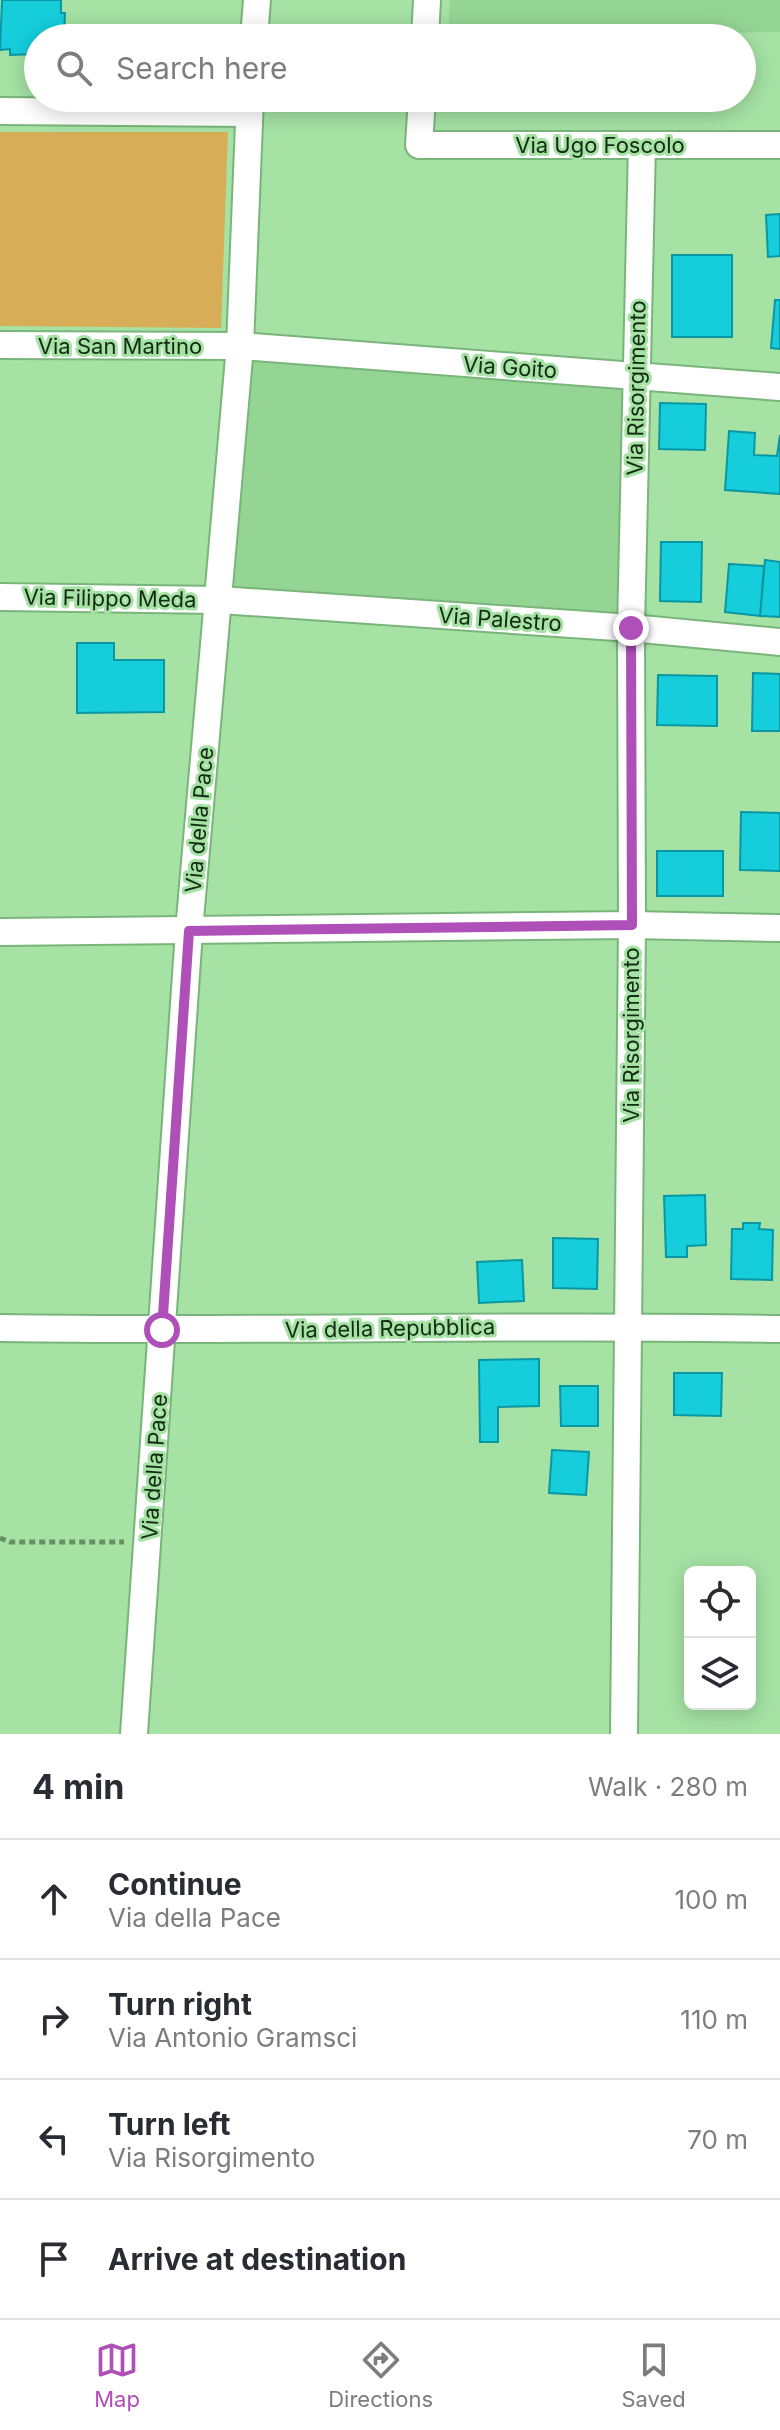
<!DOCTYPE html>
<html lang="en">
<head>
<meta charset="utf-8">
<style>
  body { margin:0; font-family:Inter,sans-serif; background:#f7f7f7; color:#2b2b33 }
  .controls { position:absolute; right:24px; bottom:24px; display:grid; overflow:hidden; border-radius:12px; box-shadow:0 4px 20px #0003 }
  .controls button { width:72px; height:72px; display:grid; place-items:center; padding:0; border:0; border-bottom:2px solid #e1e1e2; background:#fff; color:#2b2b33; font:40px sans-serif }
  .stop { position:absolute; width:24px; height:24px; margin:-18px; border:6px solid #af4fb8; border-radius:50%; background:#fff }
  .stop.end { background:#af4fb8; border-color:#fff; box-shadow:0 2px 8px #0008 }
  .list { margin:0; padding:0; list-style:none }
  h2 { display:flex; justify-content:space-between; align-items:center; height:104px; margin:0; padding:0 32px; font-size:34px }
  h2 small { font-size:26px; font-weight:400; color:#7c7c81 }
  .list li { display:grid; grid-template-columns:52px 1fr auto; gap:24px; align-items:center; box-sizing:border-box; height:120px; padding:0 32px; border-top:2px solid #e1e1e2 }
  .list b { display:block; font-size:30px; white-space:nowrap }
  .list p { margin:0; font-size:26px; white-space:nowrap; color:#7c7c81 }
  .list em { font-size:26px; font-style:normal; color:#7c7c81 }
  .icon { flex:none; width:44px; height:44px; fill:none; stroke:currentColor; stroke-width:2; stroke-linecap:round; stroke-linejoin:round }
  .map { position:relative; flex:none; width:780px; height:1734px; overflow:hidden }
  .search { position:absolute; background:#fff; box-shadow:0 4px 20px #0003; left:24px; right:24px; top:24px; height:88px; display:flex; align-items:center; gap:20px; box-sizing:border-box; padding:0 28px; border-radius:44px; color:#7c7c81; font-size:30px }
  .sheet { height:584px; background:#fff }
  nav { display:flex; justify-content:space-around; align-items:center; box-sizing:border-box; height:112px; border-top:2px solid #e1e1e2; background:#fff; font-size:22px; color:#7c7c81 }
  nav a { display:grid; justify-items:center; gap:4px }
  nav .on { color:#af4fb8 }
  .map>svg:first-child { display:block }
  .built { fill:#94d594 }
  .green { fill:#d7ae57 }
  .building { fill:#16cddc; stroke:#0997a3; stroke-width:2 }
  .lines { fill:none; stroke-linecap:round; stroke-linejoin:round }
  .street-casing { stroke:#79b57a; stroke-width:30 }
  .path { stroke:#649063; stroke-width:5; stroke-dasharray:6 4; stroke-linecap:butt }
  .street { stroke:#fff; stroke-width:26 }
  .route { stroke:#af4fb8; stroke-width:10 }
  .labels { text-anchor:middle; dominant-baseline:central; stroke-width:6; stroke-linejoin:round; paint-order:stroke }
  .street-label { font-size:22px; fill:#142c14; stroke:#a5e2a4 }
</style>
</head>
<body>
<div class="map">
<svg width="780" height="1734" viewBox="0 0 780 1734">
  <rect width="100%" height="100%" fill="#a5e2a4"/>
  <g class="built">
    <polygon points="450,0 780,0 780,32 448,36"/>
    <polygon points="248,357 627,385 623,621 228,591"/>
  </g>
  <polygon class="green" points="0,132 228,132 221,328 0,326"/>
  <g class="building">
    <polygon points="2,0 61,0 61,13 65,13 64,38 38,38 38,54 10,55 10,49 0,50"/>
    <polygon points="780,214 780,256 768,257 766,215"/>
    <rect x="672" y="255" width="60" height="82"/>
    <polygon points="775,300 780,300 780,349 771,348"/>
    <polygon points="660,403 706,404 705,450 659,449"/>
    <polygon points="729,431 755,433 754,455 777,456 780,435 780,494 725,490"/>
    <polygon points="661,542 702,542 701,602 660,601"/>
    <polygon points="765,560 780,562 780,617 760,616"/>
    <polygon points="729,564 764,566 760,616 725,612"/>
    <polygon points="77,643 114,643 114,660 164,660 164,712 77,713"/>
    <polygon points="753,673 780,674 780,731 752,731"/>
    <polygon points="658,675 717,676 717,726 657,725"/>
    <polygon points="741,812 780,813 780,871 740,870"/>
    <rect x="657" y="851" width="66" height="45"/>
    <polygon points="705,1195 706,1245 687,1246 687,1257 666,1257 664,1196"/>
    <polygon points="743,1223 760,1223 759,1229 773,1230 772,1280 731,1279 732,1229 743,1229"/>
    <polygon points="553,1238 598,1239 597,1289 553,1288"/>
    <polygon points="522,1260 524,1301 479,1303 477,1262"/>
    <polygon points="539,1359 539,1406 498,1407 498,1442 480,1442 479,1360"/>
    <polygon points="674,1373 722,1373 721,1416 674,1415"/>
    <polygon points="560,1386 598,1386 598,1426 561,1426"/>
    <polygon points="552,1450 589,1452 586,1495 549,1493"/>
  </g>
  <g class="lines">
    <defs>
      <g id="street">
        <polyline points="254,38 257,0"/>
        <polyline points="425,38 427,0"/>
        <polyline points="422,98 419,145 780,145"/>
        <polyline points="0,111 249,113"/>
        <polyline points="0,345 240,346 780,387"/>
        <polyline points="0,597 220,600 631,628 780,642"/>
        <polyline points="0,932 632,925 780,928"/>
        <path d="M0 1328C260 1332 520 1324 780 1329"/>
        <polyline points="134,1734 189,931 240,346 250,98"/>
        <polyline points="624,1734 632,925 631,628 642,145"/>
      </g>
    </defs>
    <use href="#street" class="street-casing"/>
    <polyline class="path" points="0,1538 10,1542 124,1542"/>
    <use href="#street" class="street"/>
  </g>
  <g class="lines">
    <polyline class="route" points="162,1330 189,931 632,925 631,628"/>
  </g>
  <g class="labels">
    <g class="street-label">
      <text x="600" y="145">Via Ugo Foscolo</text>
      <text x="120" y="346">Via San Martino</text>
      <text transform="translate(510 367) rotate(4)">Via Goito</text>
      <text transform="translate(636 388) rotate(-89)">Via Risorgimento</text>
      <text transform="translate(110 598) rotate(1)">Via Filippo Meda</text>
      <text transform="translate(500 619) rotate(4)">Via Palestro</text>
      <text transform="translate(199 820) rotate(-85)">Via della Pace</text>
      <text transform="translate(631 1035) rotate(-90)">Via Risorgimento</text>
      <text transform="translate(390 1328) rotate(-1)">Via della Repubblica</text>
      <text transform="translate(154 1467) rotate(-86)">Via della Pace</text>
    </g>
  </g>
</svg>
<div class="controls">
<button><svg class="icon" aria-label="locate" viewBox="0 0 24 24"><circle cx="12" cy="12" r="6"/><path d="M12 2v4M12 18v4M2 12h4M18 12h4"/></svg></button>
<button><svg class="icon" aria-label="layers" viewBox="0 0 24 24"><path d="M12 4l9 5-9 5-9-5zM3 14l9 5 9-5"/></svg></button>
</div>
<div class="stop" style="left:162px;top:1330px"></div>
<div class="stop end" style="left:631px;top:628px"></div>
<div class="search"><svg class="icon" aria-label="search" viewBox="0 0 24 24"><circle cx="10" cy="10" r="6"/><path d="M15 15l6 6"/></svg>Search here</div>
</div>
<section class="sheet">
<h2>4 min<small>Walk · 280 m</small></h2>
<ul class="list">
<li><svg class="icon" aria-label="ahead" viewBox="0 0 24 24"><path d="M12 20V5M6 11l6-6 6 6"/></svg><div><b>Continue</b><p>Via della Pace</p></div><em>100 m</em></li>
<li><svg class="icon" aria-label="right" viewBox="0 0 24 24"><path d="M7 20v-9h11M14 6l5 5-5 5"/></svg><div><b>Turn right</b><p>Via Antonio Gramsci</p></div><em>110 m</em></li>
<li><svg class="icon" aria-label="left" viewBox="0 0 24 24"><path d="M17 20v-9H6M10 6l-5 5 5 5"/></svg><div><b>Turn left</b><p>Via Risorgimento</p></div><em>70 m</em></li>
<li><svg class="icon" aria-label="arrive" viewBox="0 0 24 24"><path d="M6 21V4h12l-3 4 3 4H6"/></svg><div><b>Arrive at destination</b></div></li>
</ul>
</section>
<nav>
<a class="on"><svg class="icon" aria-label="map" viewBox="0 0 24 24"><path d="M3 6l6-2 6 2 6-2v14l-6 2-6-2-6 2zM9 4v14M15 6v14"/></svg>Map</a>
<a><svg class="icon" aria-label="directions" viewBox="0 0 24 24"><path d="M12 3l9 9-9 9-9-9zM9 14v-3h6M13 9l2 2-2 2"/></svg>Directions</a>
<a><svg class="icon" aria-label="saved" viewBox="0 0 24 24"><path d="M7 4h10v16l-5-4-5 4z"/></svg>Saved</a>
</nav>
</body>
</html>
